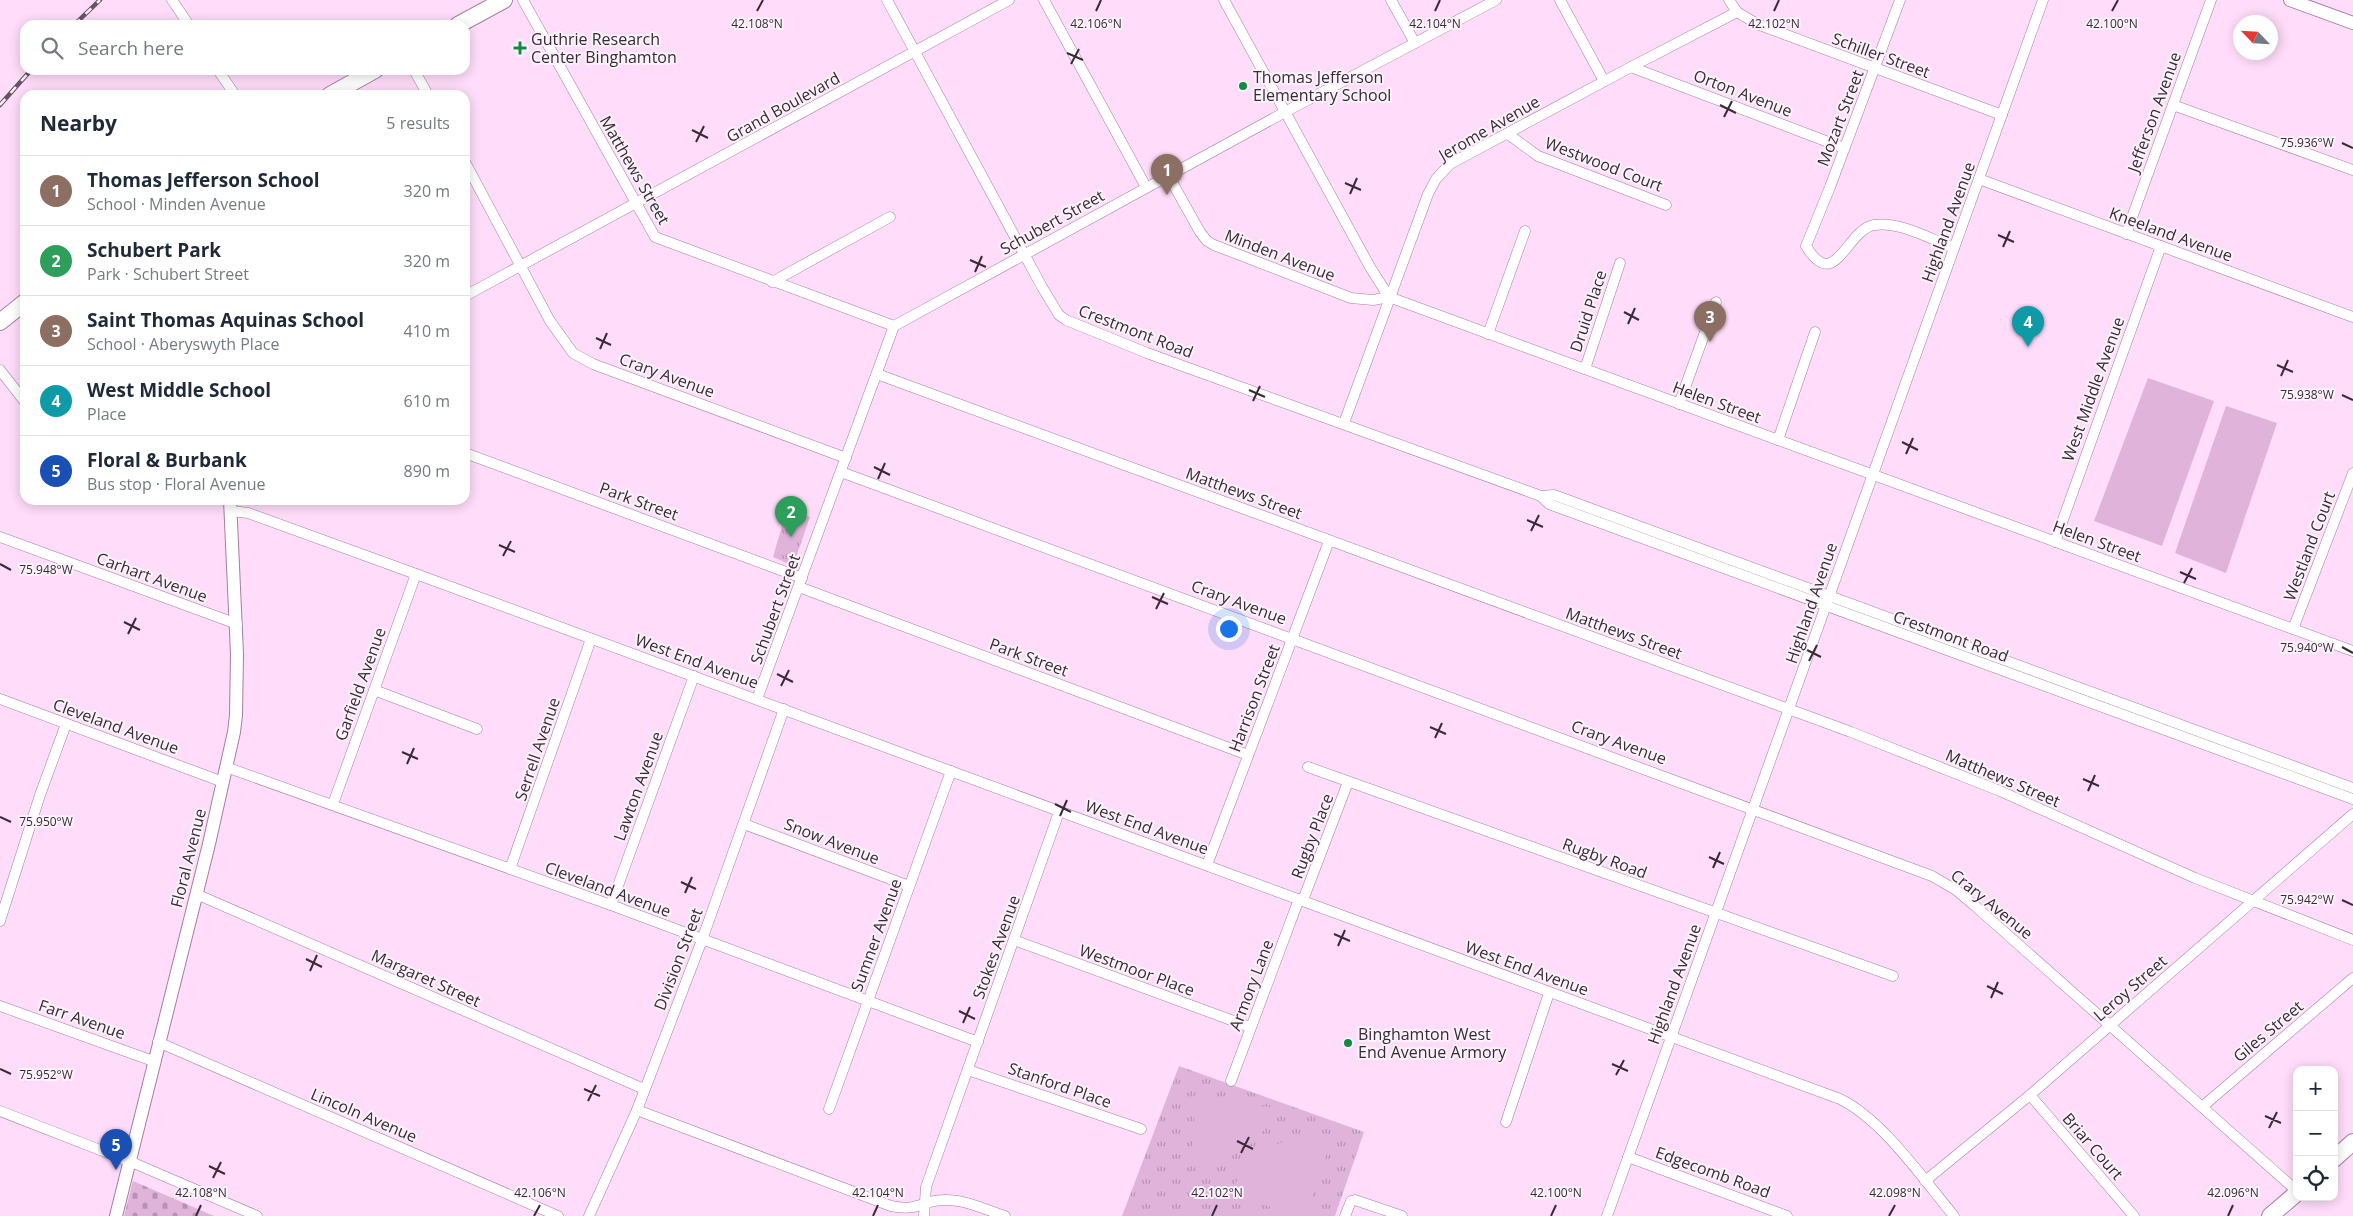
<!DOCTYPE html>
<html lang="en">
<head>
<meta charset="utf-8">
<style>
  body { margin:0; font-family:"Open Sans",sans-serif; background:#f2f2f3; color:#1f2937 }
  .controls { position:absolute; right:15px; bottom:15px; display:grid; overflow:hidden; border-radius:10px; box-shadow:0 2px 12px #0003 }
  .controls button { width:45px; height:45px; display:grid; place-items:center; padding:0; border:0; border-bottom:1px solid #e0e1e3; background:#fff; color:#1f2937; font:25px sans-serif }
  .compass { position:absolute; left:2233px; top:15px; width:45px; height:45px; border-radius:50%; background:#fff; box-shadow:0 2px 12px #0003; rotate:295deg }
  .you { position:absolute; left:1228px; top:628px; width:18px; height:18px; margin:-12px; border:4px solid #fff; border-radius:50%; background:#1a73e8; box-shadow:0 0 0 8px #1a73e833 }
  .badge { display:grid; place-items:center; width:32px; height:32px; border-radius:50%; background:#128a44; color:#fff; font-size:16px; font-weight:700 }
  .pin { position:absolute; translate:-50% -41px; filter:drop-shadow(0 1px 2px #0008) }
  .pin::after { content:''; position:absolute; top:26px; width:18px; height:15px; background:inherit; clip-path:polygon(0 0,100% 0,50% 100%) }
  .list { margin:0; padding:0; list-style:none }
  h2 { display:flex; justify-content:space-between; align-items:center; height:65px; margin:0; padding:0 20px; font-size:21px }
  h2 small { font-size:16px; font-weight:400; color:#747a83 }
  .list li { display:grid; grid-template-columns:32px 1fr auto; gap:15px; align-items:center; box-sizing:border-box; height:70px; padding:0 20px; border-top:1px solid #e0e1e3 }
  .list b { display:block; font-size:19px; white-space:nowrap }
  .list p { margin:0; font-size:16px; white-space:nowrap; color:#747a83 }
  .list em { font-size:16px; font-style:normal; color:#747a83 }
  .icon { flex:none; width:28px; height:28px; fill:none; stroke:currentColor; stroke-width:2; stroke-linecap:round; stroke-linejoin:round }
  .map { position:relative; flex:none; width:2353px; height:1216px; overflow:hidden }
  .search { position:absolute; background:#fff; box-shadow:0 2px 12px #0003; left:20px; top:20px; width:450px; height:55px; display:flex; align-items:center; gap:12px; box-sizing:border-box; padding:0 18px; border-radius:15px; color:#747a83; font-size:19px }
  .panel { position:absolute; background:#fff; box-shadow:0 2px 12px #0003; left:20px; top:90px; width:450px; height:415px; border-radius:15px }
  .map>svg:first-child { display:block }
  .cemetery { fill:url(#cemetery-stones) }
  .park { fill:url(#park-tufts) }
  .pitch { fill:#e0b4da }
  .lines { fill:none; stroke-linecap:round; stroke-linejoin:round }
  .minor-casing { stroke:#a67ea0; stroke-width:11 }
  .tertiary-casing { stroke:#a67ea0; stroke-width:14 }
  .primary-casing { stroke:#a67ea0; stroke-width:18 }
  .minor { stroke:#fff; stroke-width:10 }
  .tertiary { stroke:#fff; stroke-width:12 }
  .primary { stroke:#fff; stroke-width:16 }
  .rail-casing { stroke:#685365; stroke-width:4.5 }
  .rail { stroke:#fbf3fa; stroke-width:2.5; stroke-dasharray:8; stroke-linecap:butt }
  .ticks { fill:none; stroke:#3a2a38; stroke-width:2 }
  .poi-dot { fill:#128a44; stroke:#fbf3fa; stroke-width:2 }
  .labels { text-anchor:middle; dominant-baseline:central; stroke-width:4; stroke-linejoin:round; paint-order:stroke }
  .poi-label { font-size:16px; fill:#3a2a38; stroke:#fbf3fa; text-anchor:start }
  .street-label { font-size:16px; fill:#3a2a38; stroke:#fbf3fa }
  .ticks-label { font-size:12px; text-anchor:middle; fill:#3a2a38; stroke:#fbf3fa; stroke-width:4; stroke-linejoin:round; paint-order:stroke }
</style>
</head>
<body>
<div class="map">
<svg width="2353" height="1216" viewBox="0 0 2353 1216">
  <defs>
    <pattern id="cemetery-stones" width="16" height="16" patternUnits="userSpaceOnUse" patternTransform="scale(1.25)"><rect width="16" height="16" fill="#e0b4da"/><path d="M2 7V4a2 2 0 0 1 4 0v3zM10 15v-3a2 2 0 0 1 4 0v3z" fill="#b793b2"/></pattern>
    <pattern id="park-tufts" width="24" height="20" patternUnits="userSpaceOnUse" patternTransform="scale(1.25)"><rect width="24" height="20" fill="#e0b4da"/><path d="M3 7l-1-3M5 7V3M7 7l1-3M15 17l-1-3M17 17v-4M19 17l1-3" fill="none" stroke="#b793b2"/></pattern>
  </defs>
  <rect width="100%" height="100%" fill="#ffdcf9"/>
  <polygon class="cemetery" points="133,1181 214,1216 124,1216"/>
  <g class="park">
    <polygon points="787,509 810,517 793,566 773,557"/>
    <polygon points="1179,1066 1364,1132 1335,1216 1122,1216"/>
  </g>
  <g class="pitch">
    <polygon points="2148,378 2214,401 2162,546 2094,521"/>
    <polygon points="2226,406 2277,423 2226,573 2175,553"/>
    <path d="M1196 1099 1276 1108C1259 1147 1233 1161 1191 1166Z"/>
    <path d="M1292 1140H1317L1330 1144 1305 1216H1296L1231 1193C1243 1163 1261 1146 1292 1140Z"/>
  </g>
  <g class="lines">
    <defs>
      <g id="minor">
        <polyline points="172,0 189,25"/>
        <polyline points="523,0 655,237 894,326"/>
        <polyline points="887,0 1042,287 1059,315 1066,320 1147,353 1541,496 1554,495 2353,788"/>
        <polyline points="1044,0 1146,187"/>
        <polyline points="1224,0 1370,267 1389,297 2353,651"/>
        <polyline points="1391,0 1415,43"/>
        <polyline points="1560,0 1604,81"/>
        <polyline points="1729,0 1737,12 1757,24 2002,115"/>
        <path d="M1900 0 1830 187 1806 246C1835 294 1846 230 1874 225 1900 221 1930 239 1954 248"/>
        <polyline points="1631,67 1844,148"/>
        <polyline points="218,70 235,95"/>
        <polyline points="414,70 428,95"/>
        <polyline points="2173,105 2353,170"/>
        <polyline points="1508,134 1538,156 1666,205"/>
        <polyline points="465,162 550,321 573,353 593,364 846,458"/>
        <polyline points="1168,175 1200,232 1207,241 1214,245 1351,298 1373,300 1389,297"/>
        <polyline points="1979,179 2353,317"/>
        <polyline points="2126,234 2211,0"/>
        <polyline points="772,282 890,217"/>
        <polyline points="465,296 1009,0"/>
        <polyline points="1488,334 1525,231"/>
        <polyline points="1585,369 1620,263"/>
        <polyline points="0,370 25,402"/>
        <polyline points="877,374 1851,732 2000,791 2195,878 2353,940"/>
        <polyline points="1679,404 1716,302"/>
        <polyline points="1344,423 1428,194 1436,179 1450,164 1631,67 1737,12"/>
        <polyline points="1778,440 1815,332"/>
        <polyline points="465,453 802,578"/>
        <polyline points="841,472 1932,876 1956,890 1975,906 2297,1191"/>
        <polyline points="1541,496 1549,504 2353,799"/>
        <path d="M232 511 248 513 416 574 1840 1099C1883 1120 1923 1179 1954 1216"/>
        <polyline points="0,537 237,624"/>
        <polyline points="2055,542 2161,246"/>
        <polyline points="799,587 1248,755"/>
        <polyline points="2293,629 2353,473"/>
        <polyline points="374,690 477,729"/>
        <polyline points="0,699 223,782"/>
        <polyline points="757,699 894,326 1285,112 1496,0"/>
        <polyline points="226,767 611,905 978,1042"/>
        <polyline points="1308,767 1893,976"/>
        <polyline points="333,804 416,574"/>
        <polyline points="744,824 909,886"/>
        <polyline points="1207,865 1329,541"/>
        <polyline points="510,869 591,639"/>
        <polyline points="196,894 644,1089"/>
        <polyline points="1303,900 1348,782"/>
        <polyline points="611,905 694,676"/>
        <polyline points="0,921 40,795 66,724"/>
        <polyline points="1014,940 1250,1027"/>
        <polyline points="0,1006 153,1061"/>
        <polyline points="158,1042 558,1216"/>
        <polyline points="968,1070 1141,1129"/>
        <polyline points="1231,1081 1299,899"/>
        <polyline points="2030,1095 2134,1216"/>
        <polyline points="2202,1107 2353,978"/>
        <polyline points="829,1109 951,771"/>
        <path d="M637 1110 891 1206C919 1212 922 1200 944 1200 964 1199 986 1210 1005 1216"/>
        <polyline points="0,1111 136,1164 257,1216"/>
        <polyline points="1506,1122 1549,993"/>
        <polyline points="1628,1157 1787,1216"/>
        <polyline points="1925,1181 2030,1095 2353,814"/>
        <polyline points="589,1216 637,1110 702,940 784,709"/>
        <polyline points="924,1216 926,1187 1059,812"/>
        <polyline points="1345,1216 1351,1201 1355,1200 1402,1216"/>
        <polyline points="1607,1216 2043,0"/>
      </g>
      <g id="tertiary">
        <polyline points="2290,0 2353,23"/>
        <polyline points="116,1216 209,844 234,732 236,715 237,654 230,500"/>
      </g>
      <g id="primary">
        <polyline points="458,25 504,0"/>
        <polyline points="330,95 375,70"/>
        <polyline points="0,322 25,302"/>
        <polyline points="2334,1159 2353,1142"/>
        <polyline points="2270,1216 2297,1193"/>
      </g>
    </defs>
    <use href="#minor" class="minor-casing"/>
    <use href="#tertiary" class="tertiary-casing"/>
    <use href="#primary" class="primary-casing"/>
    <use href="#minor" class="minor"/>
    <use href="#tertiary" class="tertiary"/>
    <use href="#primary" class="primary"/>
    <defs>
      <g id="rail">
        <polyline points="74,25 100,0"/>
        <polyline points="0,105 31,70"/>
      </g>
    </defs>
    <use href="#rail" class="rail-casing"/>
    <use href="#rail" class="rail"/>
  </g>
  <path class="ticks" d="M757 11 763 0M1096 11 1101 0M1435 11 1440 0M1774 11 1779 0M2112 11 2118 0M1067 53 1083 60M1071 64 1079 49M1720 105 1736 113M1724 117 1732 101M692 130 708 138M696 142 704 126M2342 143 2353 148M1345 183 1361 190M1350 194 1357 178M1998 235 2014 242M2003 247 2010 231M970 260 986 267M975 272 982 256M1624 312 1639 320M1628 324 1635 308M596 338 611 345M600 349 607 333M2277 365 2293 372M2281 376 2288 360M1249 390 1265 397M2342 395 2353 400M1253 401 1260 386M1902 442 1918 450M1906 454 1913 438M874 467 890 475M878 479 885 463M1527 520 1543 527M1531 531 1539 515M499 545 515 552M503 556 511 541M0 564 11 570M2180 572 2196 579M2184 583 2192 568M1152 597 1168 604M1156 609 1164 593M124 622 140 630M128 634 136 618M2342 647 2353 653M1805 649 1821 657M1809 661 1817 645M777 674 793 682M781 686 789 670M1430 727 1446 734M1435 738 1442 723M402 752 418 759M407 764 414 748M2083 779 2099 786M2088 791 2095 775M1055 804 1071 812M1060 816 1067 800M0 817 11 822M1709 857 1724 864M1713 868 1720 852M681 882 696 889M685 893 692 877M2342 900 2353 905M1334 934 1350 941M1338 946 1345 930M306 959 322 967M310 971 317 955M1987 986 2003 994M1991 998 1998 982M959 1011 975 1019M963 1023 970 1007M1612 1064 1628 1071M0 1069 11 1074M1616 1075 1624 1060M584 1089 600 1096M588 1101 596 1085M2265 1116 2281 1123M2269 1128 2277 1112M1237 1141 1253 1149M1241 1153 1249 1137M209 1166 225 1174M213 1178 221 1162M196 1216 201 1205M534 1216 540 1205M873 1216 878 1205M1212 1216 1217 1205M1551 1216 1556 1205M1889 1216 1895 1205M2228 1216 2233 1205"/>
  <g class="poi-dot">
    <path d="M517.5 40.5h5v5h5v5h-5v5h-5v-5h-5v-5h5z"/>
    <circle cx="1243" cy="86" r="5"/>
    <circle cx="1348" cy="1043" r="5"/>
  </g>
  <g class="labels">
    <g class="poi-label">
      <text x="531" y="39">Guthrie Research<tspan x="531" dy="18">Center Binghamton</tspan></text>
      <text x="1253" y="77">Thomas Jefferson<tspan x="1253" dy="18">Elementary School</tspan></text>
      <text x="1358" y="1034">Binghamton West<tspan x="1358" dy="18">End Avenue Armory</tspan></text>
    </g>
    <g class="street-label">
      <text transform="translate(1881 55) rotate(20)">Schiller Street</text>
      <text transform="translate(1743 93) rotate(21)">Orton Avenue</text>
      <text transform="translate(783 107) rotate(-29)">Grand Boulevard</text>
      <text transform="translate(2154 112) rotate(-70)">Jefferson Avenue</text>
      <text transform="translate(1840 118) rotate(-69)">Mozart Street</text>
      <text transform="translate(1489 128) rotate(-30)">Jerome Avenue</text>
      <text transform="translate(1604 164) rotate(21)">Westwood Court</text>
      <text transform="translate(635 170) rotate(60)">Matthews Street</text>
      <text transform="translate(1052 222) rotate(-29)">Schubert Street</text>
      <text transform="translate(1948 222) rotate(-70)">Highland Avenue</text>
      <text transform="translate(2171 234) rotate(20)">Kneeland Avenue</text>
      <text transform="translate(1280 255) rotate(21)">Minden Avenue</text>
      <text transform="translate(1588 311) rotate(-72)">Druid Place</text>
      <text transform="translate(1136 331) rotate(21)">Crestmont Road</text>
      <text transform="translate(667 375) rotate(20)">Crary Avenue</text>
      <text transform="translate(2093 389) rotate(-70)">West Middle Avenue</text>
      <text transform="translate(1717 402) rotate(20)">Helen Street</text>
      <text transform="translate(1244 493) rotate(20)">Matthews Street</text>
      <text transform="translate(639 501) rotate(20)">Park Street</text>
      <text transform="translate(2097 541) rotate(20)">Helen Street</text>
      <text transform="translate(2309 546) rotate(-69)">Westland Court</text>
      <text transform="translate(152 577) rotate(20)">Carhart Avenue</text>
      <text transform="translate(1239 602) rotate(20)">Crary Avenue</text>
      <text transform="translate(1811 603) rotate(-71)">Highland Avenue</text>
      <text transform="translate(775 609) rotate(-70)">Schubert Street</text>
      <text transform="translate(1624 633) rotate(20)">Matthews Street</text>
      <text transform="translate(1951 636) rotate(20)">Crestmont Road</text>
      <text transform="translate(1029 657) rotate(20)">Park Street</text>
      <text transform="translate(697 661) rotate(20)">West End Avenue</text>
      <text transform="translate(360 684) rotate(-70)">Garfield Avenue</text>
      <text transform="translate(1254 698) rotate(-69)">Harrison Street</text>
      <text transform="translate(116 726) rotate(20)">Cleveland Avenue</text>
      <text transform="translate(1619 742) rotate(20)">Crary Avenue</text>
      <text transform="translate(537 749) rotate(-71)">Serrell Avenue</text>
      <text transform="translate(2003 778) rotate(23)">Matthews Street</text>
      <text transform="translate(638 786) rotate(-70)">Lawton Avenue</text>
      <text transform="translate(1147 827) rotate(20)">West End Avenue</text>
      <text transform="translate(1312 836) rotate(-69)">Rugby Place</text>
      <text transform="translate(832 841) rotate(21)">Snow Avenue</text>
      <text transform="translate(188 858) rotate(-76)">Floral Avenue</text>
      <text transform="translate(1605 858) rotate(20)">Rugby Road</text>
      <text transform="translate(608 889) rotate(20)">Cleveland Avenue</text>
      <text transform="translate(1992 904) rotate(39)">Crary Avenue</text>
      <text transform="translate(876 935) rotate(-70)">Sumner Avenue</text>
      <text transform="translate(996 947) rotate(-70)">Stokes Avenue</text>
      <text transform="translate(678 959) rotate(-69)">Division Street</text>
      <text transform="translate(1527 968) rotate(20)">West End Avenue</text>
      <text transform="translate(1137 970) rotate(20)">Westmoor Place</text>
      <text transform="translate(426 978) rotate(24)">Margaret Street</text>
      <text transform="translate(1674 984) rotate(-70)">Highland Avenue</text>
      <text transform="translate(1251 985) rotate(-69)">Armory Lane</text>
      <text transform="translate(2130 988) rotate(-41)">Leroy Street</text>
      <text transform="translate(82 1019) rotate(19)">Farr Avenue</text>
      <text transform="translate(2268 1031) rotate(-40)">Giles Street</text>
      <text transform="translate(1060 1085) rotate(19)">Stanford Place</text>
      <text transform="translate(364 1115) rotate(23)">Lincoln Avenue</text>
      <text transform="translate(2093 1146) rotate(49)">Briar Court</text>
      <text transform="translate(1713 1172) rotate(20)">Edgecomb Road</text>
    </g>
  </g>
  <g class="ticks-label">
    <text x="757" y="28">42.108°N</text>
    <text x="1096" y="28">42.106°N</text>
    <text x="1435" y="28">42.104°N</text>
    <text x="1774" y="28">42.102°N</text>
    <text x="2112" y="28">42.100°N</text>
    <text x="2307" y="147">75.936°W</text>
    <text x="2307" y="399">75.938°W</text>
    <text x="46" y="574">75.948°W</text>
    <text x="2307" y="652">75.940°W</text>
    <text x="46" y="826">75.950°W</text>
    <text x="2307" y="904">75.942°W</text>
    <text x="46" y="1079">75.952°W</text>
    <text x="540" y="1197">42.106°N</text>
    <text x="878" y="1197">42.104°N</text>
    <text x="201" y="1197">42.108°N</text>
    <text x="1217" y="1197">42.102°N</text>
    <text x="1556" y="1197">42.100°N</text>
    <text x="1895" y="1197">42.098°N</text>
    <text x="2233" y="1197">42.096°N</text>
  </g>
</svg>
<div class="controls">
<button>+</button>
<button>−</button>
<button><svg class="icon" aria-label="locate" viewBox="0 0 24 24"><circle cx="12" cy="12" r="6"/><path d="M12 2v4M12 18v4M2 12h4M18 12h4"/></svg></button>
</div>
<svg class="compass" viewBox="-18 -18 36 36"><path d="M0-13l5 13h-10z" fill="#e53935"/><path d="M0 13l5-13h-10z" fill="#747a83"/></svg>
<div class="you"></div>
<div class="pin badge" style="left:1167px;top:195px;background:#8d6e63">1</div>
<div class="pin badge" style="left:791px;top:537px;background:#2e9e5b">2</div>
<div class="pin badge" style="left:1710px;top:342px;background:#8d6e63">3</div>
<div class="pin badge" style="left:2028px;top:347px;background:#0f9aa8">4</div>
<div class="pin badge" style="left:116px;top:1170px;background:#1a4fb4">5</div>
<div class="search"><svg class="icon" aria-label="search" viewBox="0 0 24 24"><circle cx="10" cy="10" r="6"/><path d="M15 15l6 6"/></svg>Search here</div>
<section class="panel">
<h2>Nearby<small>5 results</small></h2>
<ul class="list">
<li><span class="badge" style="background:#8d6e63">1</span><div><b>Thomas Jefferson School</b><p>School · Minden Avenue</p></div><em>320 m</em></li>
<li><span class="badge" style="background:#2e9e5b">2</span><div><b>Schubert Park</b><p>Park · Schubert Street</p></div><em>320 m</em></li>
<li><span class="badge" style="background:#8d6e63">3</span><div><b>Saint Thomas Aquinas School</b><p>School · Aberyswyth Place</p></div><em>410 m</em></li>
<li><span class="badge" style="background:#0f9aa8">4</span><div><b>West Middle School</b><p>Place</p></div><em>610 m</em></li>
<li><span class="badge" style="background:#1a4fb4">5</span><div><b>Floral &amp; Burbank</b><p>Bus stop · Floral Avenue</p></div><em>890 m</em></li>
</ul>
</section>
</div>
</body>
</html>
